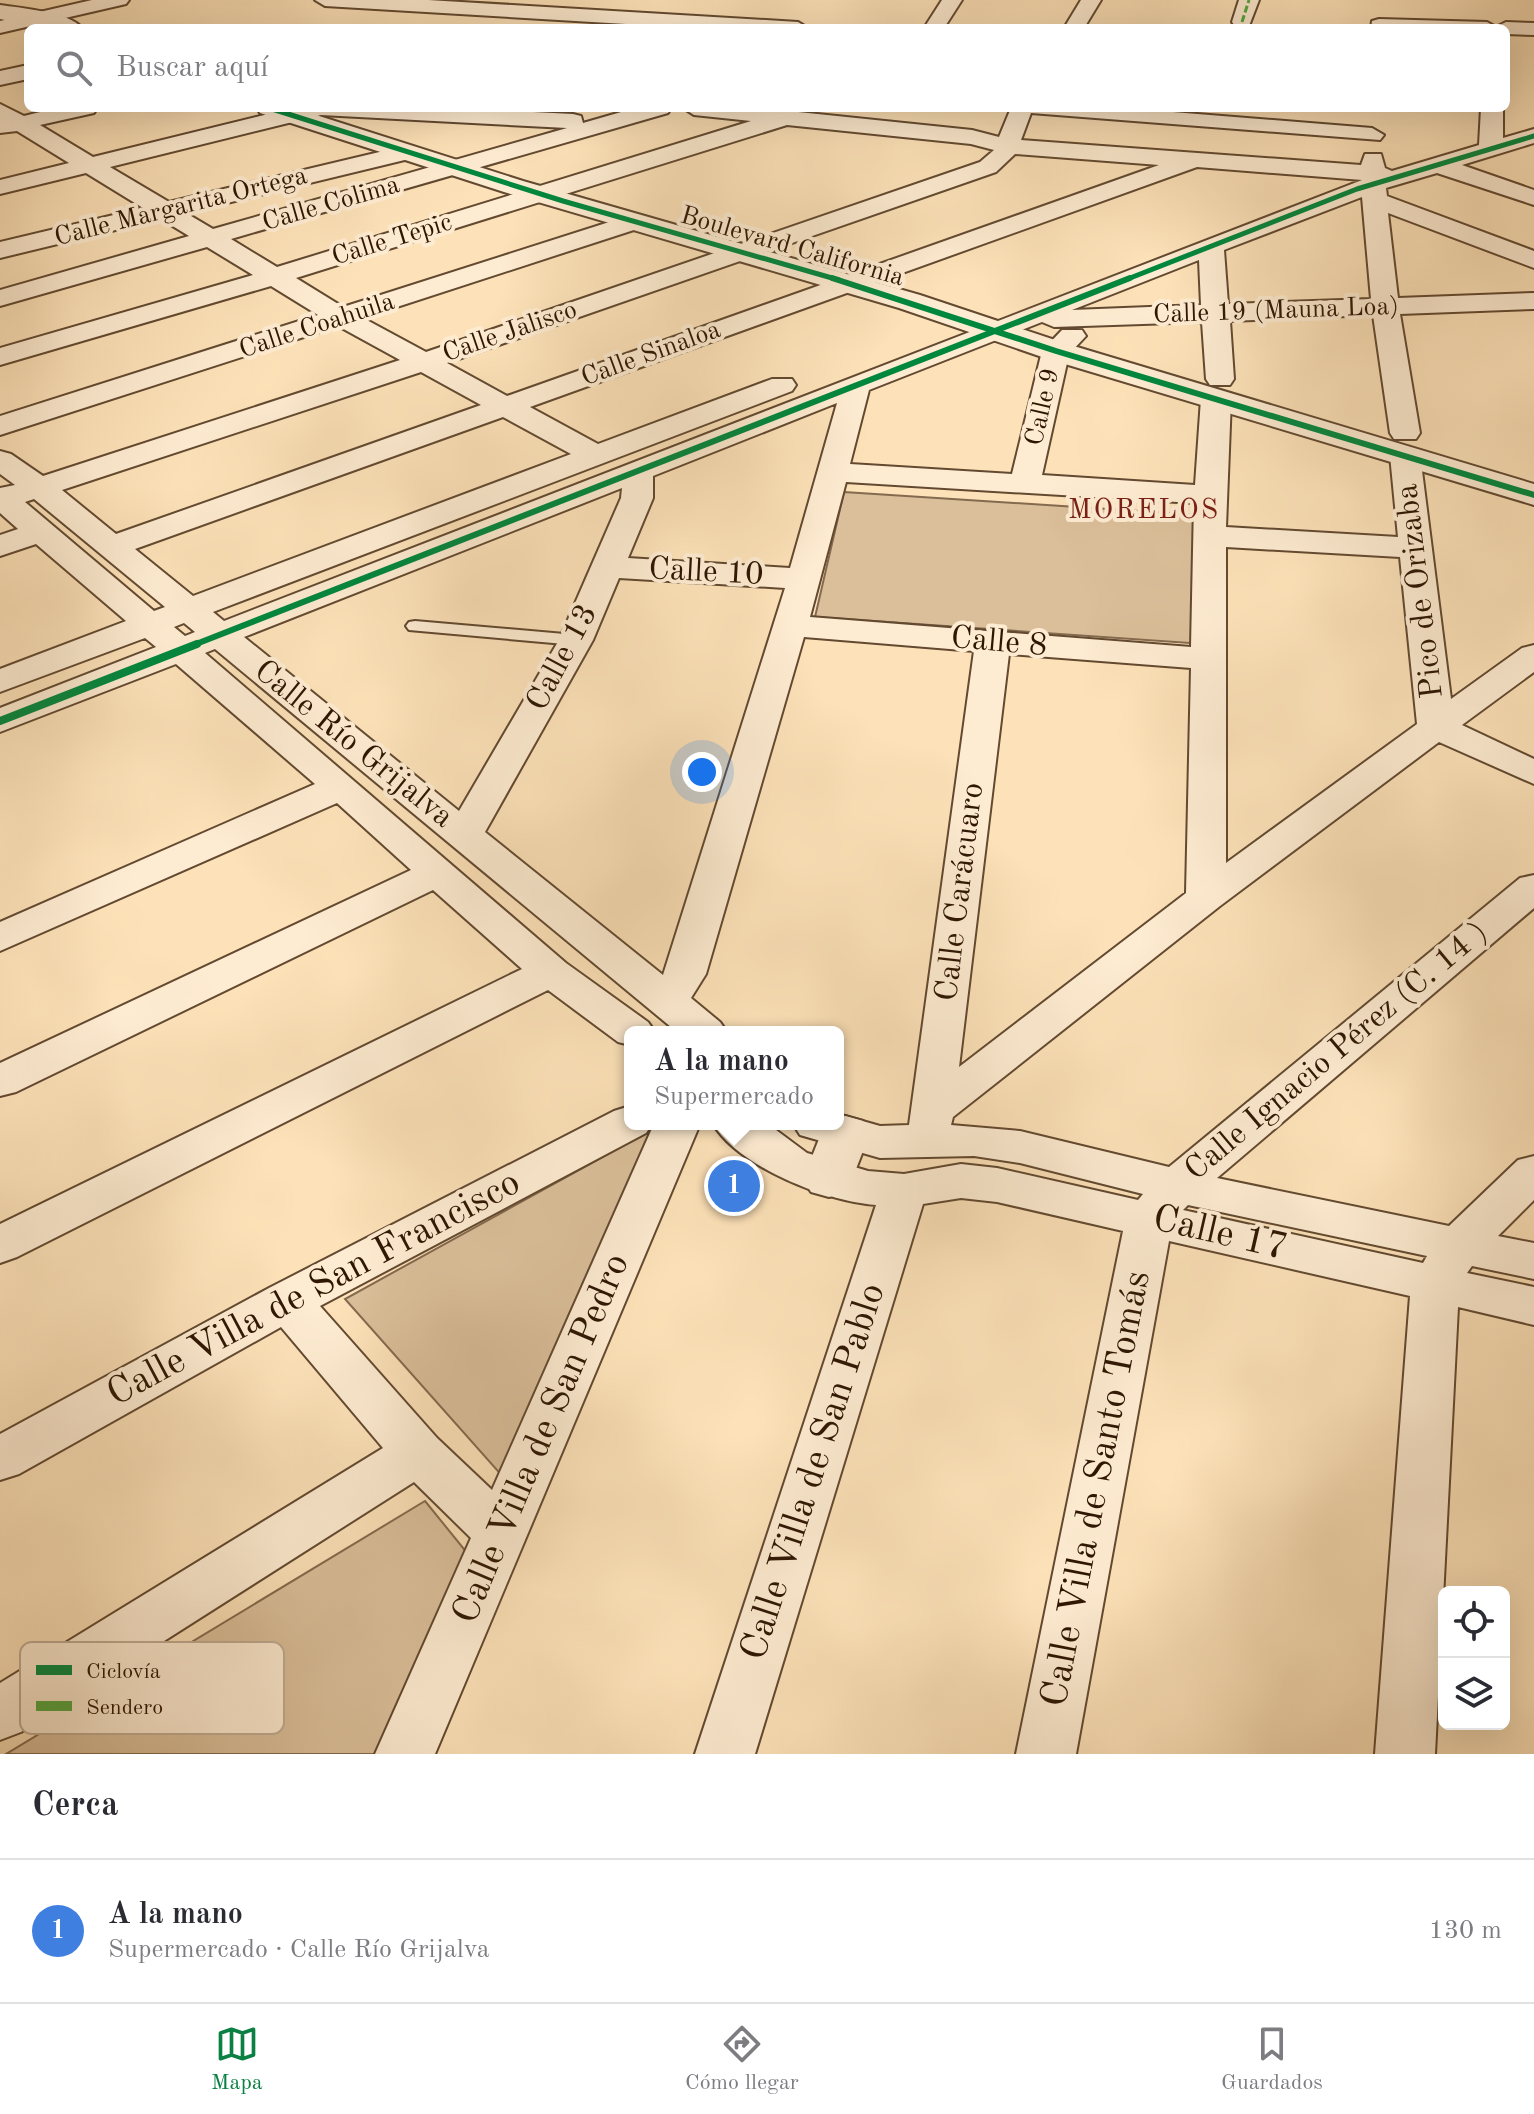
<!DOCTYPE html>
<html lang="es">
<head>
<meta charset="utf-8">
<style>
  body { margin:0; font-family:"Old Standard TT",serif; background:#f7f7f7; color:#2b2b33 }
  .controls { position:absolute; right:24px; bottom:24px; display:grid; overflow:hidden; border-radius:12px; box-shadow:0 8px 32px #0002 }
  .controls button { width:72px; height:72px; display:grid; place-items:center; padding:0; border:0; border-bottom:2px solid #e1e1e2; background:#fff; color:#2b2b33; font:40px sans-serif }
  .you { position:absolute; left:702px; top:772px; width:28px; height:28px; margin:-20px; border:6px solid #fff; border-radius:50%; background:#1a73e8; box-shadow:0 0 0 12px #1a73e833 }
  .badge { display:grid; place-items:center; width:52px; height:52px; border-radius:50%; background:#0b8043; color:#fff; font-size:26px; font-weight:700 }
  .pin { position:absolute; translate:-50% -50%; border:4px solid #fff; box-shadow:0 2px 8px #0006 }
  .popup { position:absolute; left:624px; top:1026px; width:220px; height:104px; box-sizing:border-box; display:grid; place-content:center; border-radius:12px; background:#fff; filter:drop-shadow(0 2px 6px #0005); font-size:26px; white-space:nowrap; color:#7c7c81 }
  .popup b { font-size:30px; color:#2b2b33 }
  .popup::after { content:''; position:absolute; left:50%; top:100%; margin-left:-16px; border:16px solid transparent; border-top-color:#fff }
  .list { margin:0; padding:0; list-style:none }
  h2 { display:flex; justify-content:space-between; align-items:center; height:104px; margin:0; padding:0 32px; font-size:34px }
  h2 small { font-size:26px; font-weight:400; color:#7c7c81 }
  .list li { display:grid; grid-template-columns:52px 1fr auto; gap:24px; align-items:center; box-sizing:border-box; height:144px; padding:0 32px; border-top:2px solid #e1e1e2 }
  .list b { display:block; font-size:30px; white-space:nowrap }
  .list p { margin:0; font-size:26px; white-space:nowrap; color:#7c7c81 }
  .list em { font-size:26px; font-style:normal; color:#7c7c81 }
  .icon { flex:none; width:44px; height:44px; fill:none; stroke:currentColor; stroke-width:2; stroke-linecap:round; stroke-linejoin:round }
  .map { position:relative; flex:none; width:1534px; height:1754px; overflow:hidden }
  .search { position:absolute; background:#fff; box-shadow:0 8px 32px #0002; left:24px; right:24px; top:24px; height:88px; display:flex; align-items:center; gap:20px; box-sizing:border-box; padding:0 28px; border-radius:12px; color:#7c7c81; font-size:30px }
  .sheet { height:248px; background:#fff }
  nav { display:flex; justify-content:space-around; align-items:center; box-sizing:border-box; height:112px; border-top:2px solid #e1e1e2; background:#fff; font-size:22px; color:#7c7c81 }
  nav a { display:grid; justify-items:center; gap:4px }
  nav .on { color:#0b8043 }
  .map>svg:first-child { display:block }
  .green { fill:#dabf9a; stroke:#846a4e; stroke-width:2 }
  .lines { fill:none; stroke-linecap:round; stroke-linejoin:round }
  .service-casing { stroke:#624930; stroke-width:4 }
  .minor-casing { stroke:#624930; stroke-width:4 }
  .tertiary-casing { stroke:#624930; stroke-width:4 }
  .service { fill:#feecd2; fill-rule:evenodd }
  .minor { fill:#feecd2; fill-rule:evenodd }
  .tertiary { fill:#feecd2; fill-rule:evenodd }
  .quiet { stroke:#54a940; stroke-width:3; stroke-dasharray:7 3; stroke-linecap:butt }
  .cycleway-far2-casing { stroke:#feecd2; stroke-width:8 }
  .cycleway-far1-casing { stroke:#feecd2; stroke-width:10 }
  .cycleway-casing { stroke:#feecd2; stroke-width:13 }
  .cycleway-far2 { stroke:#00873e; stroke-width:5 }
  .cycleway-far1 { stroke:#00873e; stroke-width:6 }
  .cycleway { stroke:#00873e; stroke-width:8 }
  .labels { text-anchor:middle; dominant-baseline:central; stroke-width:8; stroke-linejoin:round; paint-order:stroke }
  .far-street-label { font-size:26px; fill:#2e1603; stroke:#feecd2 }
  .far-neighbourhood-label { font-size:28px; letter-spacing:2px; fill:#7a1f14; stroke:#feecd2 }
  .street-label { font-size:32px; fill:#2e1603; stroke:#feecd2 }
  .near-street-label { font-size:38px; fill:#2e1603; stroke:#feecd2 }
  .key { fill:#feecd2; stroke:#c0ac94; stroke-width:2 }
  .key-label { font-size:22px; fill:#2e1603 }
</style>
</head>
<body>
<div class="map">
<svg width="1534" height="1754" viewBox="0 0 1534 1754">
  <rect width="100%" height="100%" fill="#fde2b9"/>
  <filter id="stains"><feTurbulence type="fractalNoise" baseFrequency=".0025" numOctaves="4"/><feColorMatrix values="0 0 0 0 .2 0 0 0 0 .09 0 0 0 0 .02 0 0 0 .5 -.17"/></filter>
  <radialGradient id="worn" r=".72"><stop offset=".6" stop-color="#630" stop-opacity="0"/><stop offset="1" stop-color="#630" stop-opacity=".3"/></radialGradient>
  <g class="green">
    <polygon points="844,492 1201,515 1204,644 815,617"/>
    <polygon points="659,1126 504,1478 345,1299"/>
    <polygon points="425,1501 472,1559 390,1754 6,1754"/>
  </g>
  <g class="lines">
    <defs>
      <polygon id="service" points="415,621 576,635 585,640 576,645 409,630 406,626 409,622"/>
      <g id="minor">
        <polygon points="92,0 129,0 126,4 0,33 0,21"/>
        <polygon points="315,0 428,0 798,22 808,28 693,28 325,6"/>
        <polygon points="942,0 962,0 944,28 924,28"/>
        <polygon points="1081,0 1101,0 1084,28 1064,28"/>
        <polygon points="1239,0 1259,0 1249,26 1235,26 1232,22"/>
        <polygon points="1379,19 1487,22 1496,27 1506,22 1534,23 1534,35 1506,34 1506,28 1371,28 1372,21"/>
        <polygon points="28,65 28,79 0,85 0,71"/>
        <path d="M0 104 24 116 56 108H97L94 113 40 125 93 157 293 108H454L573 114 581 116 583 123 635 108H671L668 113 231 239 277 267 751 121 694 115 683 108H760L972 130 999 137 1011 108H1123L1372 128 1384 135 1380 140 1031 113 1021 140 1361 165 1365 154H1381L1385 168 1392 171 1479 145 1481 108H1503V138L1534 129V143L1462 165 1534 190V205L1437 173 1386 188 1387 196 1534 251V268L1388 213 1398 298 1534 293V309L1400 314 1420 433 1416 439H1394L1390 433 1373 315 1230 321 1234 379 1230 385H1210L1206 379 1202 322 1054 327 1042 322 869 390 850 464 1012 474 1042 351 1062 330H1082L1086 336 1069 354 1042 475 1195 485 1201 399 1206 393H1226L1231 399 1226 527 1398 537 1390 455 1394 449H1416L1420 455 1451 699 1522 648 1534 645V672L1462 725 1534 759V784L1439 742 1220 906 953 1117 951 1125 1020 1131 1169 1167 1520 878 1534 875V908L1217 1178 1449 1226 1518 1160 1534 1156V1200L1498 1236 1534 1243V1279L1472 1266 1467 1273 1534 1287V1325L1458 1307 1435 1754H1375L1410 1296 1169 1241 1076 1754H1016L1123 1231 997 1202 961 1198 923 1204 755 1754H695L876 1205C827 1202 739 1167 713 1124H768L807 1153 868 1171 904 1174 961 1164 997 1168 1138 1200 1143 1194 1020 1163 974 1156 880 1158 800 1135 793 1124H838V1114L880 1126 909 1125 974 651 804 637 706 974 691 998 720 1022 727 1032H677L215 649 205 653 566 963 648 1022 655 1032H630V1045L618 1042 548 990 17 1257 0 1263V1224L522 969 433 890 16 1092 0 1096V1063L411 870 337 803 0 951V922L315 784 176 664 0 732V708L156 647 145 638 0 692V669L126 621 36 544 0 556V535L18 529 0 513V488L15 485 0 474V451L11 454 43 476 400 360 338 326 0 435V416L318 315 271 286 0 365V348L253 275 207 247 0 306V290L189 236 161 219 0 258V242L143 208 86 173 0 194V180L69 163 17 131 0 133ZM321 115 567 128 213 229 186 213 417 157 421 152 409 145 169 202 110 167ZM787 125 971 144 994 150 980 162 426 352 363 318 643 227 647 222 634 214 625 217 343 307 296 278ZM1015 154 1159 165 507 396 447 363 996 172ZM1197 167 1362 180 224 621 213 612 792 391 796 385 792 379H772L598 444 530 407ZM1362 197 1371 299 1228 304 1224 250ZM1199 260 1201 305 1072 310ZM421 372 481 405 116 534 62 490ZM837 403 790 568 628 558 653 498V476ZM503 417 571 454 193 596 135 549ZM846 482 1194 503 1191 647 810 617ZM622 488 621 498 559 640 459 811 244 637ZM34 499 165 607 154 611 25 502ZM1226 547 1400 557 1417 724 1226 863ZM619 578 785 588 663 975 485 832 593 640ZM184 623 195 632 185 636 174 627ZM1009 654 1191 668 1186 893 959 1067ZM1188 1205 1427 1256 1423 1263 1183 1210Z"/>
        <polygon points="630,1106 630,1124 652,1124 646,1133 320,1306 437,1438 492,1490 654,1124 700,1124 435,1754 375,1754 471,1538 414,1482 21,1732 0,1740 0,1683 383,1448 281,1327 19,1474 0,1480 0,1434 269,1288 614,1111"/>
      </g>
      <g id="tertiary">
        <path d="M0 5C20 8 70 12 82 28H47L0 19Z"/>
        <polygon points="257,108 294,108 523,181 920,295 1067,344 1534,484 1534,505 1045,358 899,308 504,192 260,113"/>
        <polygon points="845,1116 863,1121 870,1133 847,1192 829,1197 811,1192 803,1179 825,1124 838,1124 838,1118"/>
      </g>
    </defs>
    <use href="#service" class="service-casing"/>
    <use href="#minor" class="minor-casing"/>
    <use href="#tertiary" class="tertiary-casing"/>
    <use href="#service" class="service"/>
    <use href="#minor" class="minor"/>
    <use href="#tertiary" class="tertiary"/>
    <polyline class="quiet" points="1242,22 1249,0"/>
    <defs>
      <g id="cycleway-far2">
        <polyline points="269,108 563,201 839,280"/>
        <polyline points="1125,280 1357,189 1534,136"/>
      </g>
      <g id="cycleway-far1">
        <polyline points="832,278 1056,351 1534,495"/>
        <polyline points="191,646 1130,278"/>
      </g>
      <polyline id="cycleway" points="0,721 197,644"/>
    </defs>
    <use href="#cycleway-far2" class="cycleway-far2-casing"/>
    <use href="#cycleway-far1" class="cycleway-far1-casing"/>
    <use href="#cycleway" class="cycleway-casing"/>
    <use href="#cycleway-far2" class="cycleway-far2"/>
    <use href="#cycleway-far1" class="cycleway-far1"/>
    <use href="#cycleway" class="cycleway"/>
  </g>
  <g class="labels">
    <g class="far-street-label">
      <text transform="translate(331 204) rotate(-16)">Calle Colima</text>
      <text transform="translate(181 207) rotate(-14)">Calle Margarita Ortega</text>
      <text transform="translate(392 240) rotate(-17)">Calle Tepic</text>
      <text transform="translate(792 247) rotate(16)">Boulevard California</text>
      <text transform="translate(1276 311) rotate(-2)">Calle 19 (Mauna Loa)</text>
      <text transform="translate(317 326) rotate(-18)">Calle Coahuila</text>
      <text transform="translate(510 332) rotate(-19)">Calle Jalisco</text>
      <text transform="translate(651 354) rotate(-20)">Calle Sinaloa</text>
      <text transform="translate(1043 407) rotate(-77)">Calle 9</text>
    </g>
    <g class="far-neighbourhood-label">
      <text x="1144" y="511">MORELOS</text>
    </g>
    <g class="street-label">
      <text transform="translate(706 573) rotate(3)">Calle 10</text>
      <text transform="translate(1421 591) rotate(-97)">Pico de Orizaba</text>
      <text transform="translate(999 643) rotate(5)">Calle 8</text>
      <text transform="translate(563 658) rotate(-62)">Calle 13</text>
      <text transform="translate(353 745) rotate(39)">Calle Río Grijalva</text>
      <text transform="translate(961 892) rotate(-83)">Calle Carácuaro</text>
      <text transform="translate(1337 1052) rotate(-40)">Calle Ignacio Pérez (C. 14 )</text>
    </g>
    <g class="near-street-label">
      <text transform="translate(1220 1234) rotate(13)">Calle 17</text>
      <text transform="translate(314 1289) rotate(-28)">Calle Villa de San Francisco</text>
      <text transform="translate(542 1439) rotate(-67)">Calle Villa de San Pedro</text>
      <text transform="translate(814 1472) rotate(-72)">Calle Villa de San Pablo</text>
      <text transform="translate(1097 1489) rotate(-79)">Calle Villa de Santo Tomás</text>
    </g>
  </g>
  <rect x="20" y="1642" width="264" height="92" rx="12" class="key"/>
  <rect x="36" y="1665" width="36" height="10" fill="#00873e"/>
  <rect x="36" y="1701" width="36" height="10" fill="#54a940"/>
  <g class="key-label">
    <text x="86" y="1678">Ciclovía</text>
    <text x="86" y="1714">Sendero</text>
  </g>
  <rect width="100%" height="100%" filter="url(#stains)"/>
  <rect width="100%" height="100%" fill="url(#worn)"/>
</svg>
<div class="controls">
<button><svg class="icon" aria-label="locate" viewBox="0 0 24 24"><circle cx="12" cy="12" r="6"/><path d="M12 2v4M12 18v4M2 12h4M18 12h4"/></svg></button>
<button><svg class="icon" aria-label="layers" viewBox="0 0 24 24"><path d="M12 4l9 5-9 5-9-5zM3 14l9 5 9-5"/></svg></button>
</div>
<div class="you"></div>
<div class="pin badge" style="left:734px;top:1186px;background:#3f7fe0">1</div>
<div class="popup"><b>A la mano</b>Supermercado</div>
<div class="search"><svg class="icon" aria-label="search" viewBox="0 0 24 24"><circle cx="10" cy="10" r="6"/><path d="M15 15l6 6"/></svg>Buscar aquí</div>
</div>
<section class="sheet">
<h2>Cerca<small></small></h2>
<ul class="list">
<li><span class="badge" style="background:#3f7fe0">1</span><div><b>A la mano</b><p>Supermercado · Calle Río Grijalva</p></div><em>130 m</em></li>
</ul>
</section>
<nav>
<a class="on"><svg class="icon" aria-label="map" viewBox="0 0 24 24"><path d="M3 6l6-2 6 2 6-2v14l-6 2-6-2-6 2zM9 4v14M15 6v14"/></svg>Mapa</a>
<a><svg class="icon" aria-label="directions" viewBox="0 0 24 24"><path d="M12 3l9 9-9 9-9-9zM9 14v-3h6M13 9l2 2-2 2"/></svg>Cómo llegar</a>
<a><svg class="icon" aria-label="saved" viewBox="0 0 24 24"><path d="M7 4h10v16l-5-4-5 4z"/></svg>Guardados</a>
</nav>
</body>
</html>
